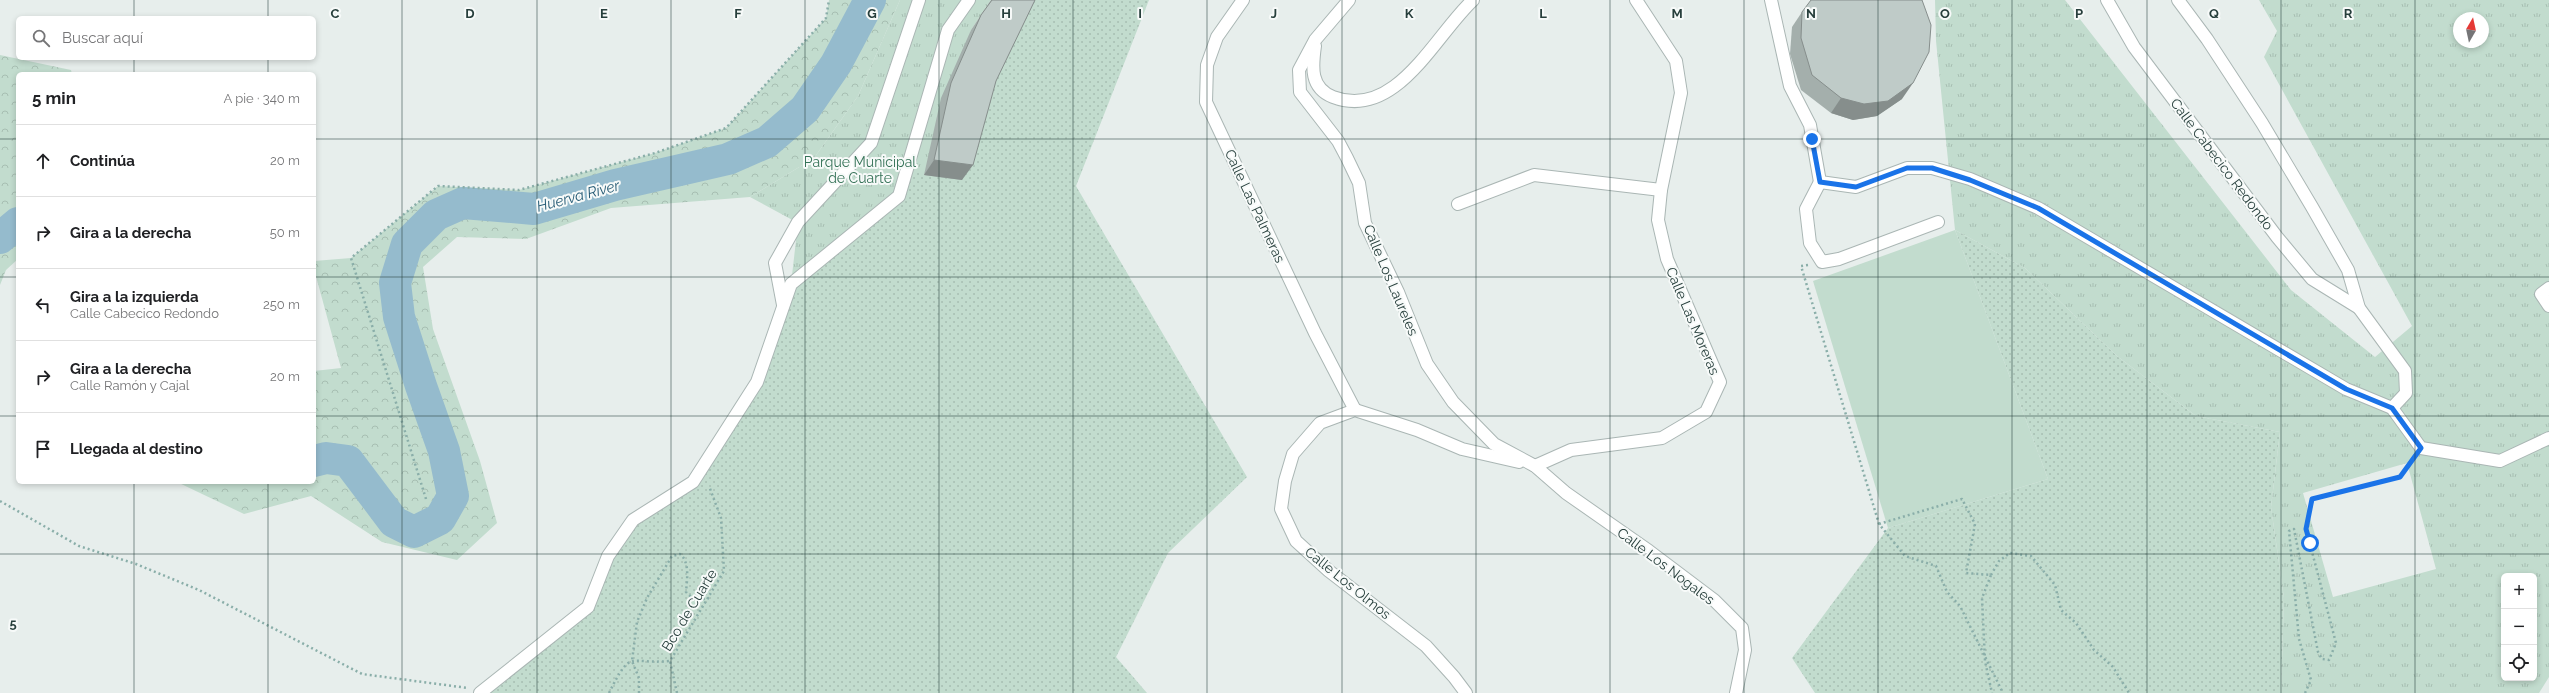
<!DOCTYPE html>
<html lang="es">
<head>
<meta charset="utf-8">
<style>
  body { margin:0; font-family:Raleway,sans-serif; background:#f2f2f2; color:#202124 }
  .controls { position:absolute; right:12px; bottom:12px; display:grid; overflow:hidden; border-radius:6px; box-shadow:0 2px 6px #0003 }
  .controls button { width:36px; height:36px; display:grid; place-items:center; padding:0; border:0; border-bottom:1px solid #e0e0e0; background:#fff; color:#202124; font:20px sans-serif }
  .compass { position:absolute; left:2453px; top:12px; width:36px; height:36px; border-radius:50%; background:#fff; box-shadow:0 2px 6px #0003; rotate:9deg }
  .stop { position:absolute; width:12px; height:12px; margin:-9px; border:3px solid #1a73e8; border-radius:50%; background:#fff }
  .stop.end { background:#1a73e8; border-color:#fff; box-shadow:0 1px 4px #0008 }
  .list { margin:0; padding:0; list-style:none }
  h2 { display:flex; justify-content:space-between; align-items:center; height:52px; margin:0; padding:0 16px; font-size:17px }
  h2 small { font-size:13px; font-weight:400; color:#757577 }
  .list li { display:grid; grid-template-columns:26px 1fr auto; gap:12px; align-items:center; box-sizing:border-box; height:72px; padding:0 16px; border-top:1px solid #e0e0e0 }
  .list b { display:block; font-size:15px; white-space:nowrap }
  .list p { margin:0; font-size:13px; white-space:nowrap; color:#757577 }
  .list em { font-size:13px; font-style:normal; color:#757577 }
  .icon { flex:none; width:22px; height:22px; fill:none; stroke:currentColor; stroke-width:2; stroke-linecap:round; stroke-linejoin:round }
  .map { position:relative; flex:none; width:2549px; height:693px; overflow:hidden }
  .search { position:absolute; background:#fff; box-shadow:0 2px 6px #0003; left:16px; top:16px; width:300px; height:44px; display:flex; align-items:center; gap:10px; box-sizing:border-box; padding:0 14px; border-radius:6px; color:#757577; font-size:15px }
  .panel { position:absolute; background:#fff; box-shadow:0 2px 6px #0003; left:16px; top:72px; width:300px; height:412px; border-radius:6px }
  .map>svg:first-child { display:block }
  .grass { fill:url(#grass-dots) }
  .forest { fill:url(#forest-crowns) }
  .park { fill:url(#park-tufts); fill-rule:evenodd }
  .garden { fill:#c2dcce }
  .lines { fill:none; stroke-linecap:round; stroke-linejoin:round }
  .river { stroke:#95bbcd; stroke-width:32 }
  .minor-casing { stroke:#aab6b4; stroke-width:14 }
  .path { stroke:#8aaea9; stroke-width:2.5; stroke-dasharray:2 3; stroke-linecap:butt }
  .minor { stroke:#fff; stroke-width:12 }
  .wall { fill:#a4afac }
  .shaded-wall { fill:#868e8c }
  .building { fill:#bfcbc8; stroke:#868e8c }
  .route { stroke:#1a73e8; stroke-width:5 }
  .grid { fill:none; stroke:#273f3c; stroke-width:1; stroke-opacity:0.55 }
  .labels { text-anchor:middle; dominant-baseline:central; stroke-width:4; stroke-linejoin:round; paint-order:stroke }
  .park-label { font-size:14px; fill:#357257; stroke:#f7faf9 }
  .street-label { font-size:14px; fill:#273f3c; stroke:#f7faf9 }
  .water-label { font-size:15px; font-style:italic; fill:#265b75; stroke:#f7faf9 }
  .grid-label { font-size:13px; text-anchor:middle; font-weight:bold; fill:#273f3c; stroke:#f7faf9; stroke-width:4; stroke-linejoin:round; paint-order:stroke }
</style>
</head>
<body>
<div class="map">
<svg width="2549" height="693" viewBox="0 0 2549 693">
  <defs>
    <pattern id="grass-dots" width="8" height="8" patternUnits="userSpaceOnUse"><rect width="8" height="8" fill="#c2dcce"/><path d="M2 2h.1M6 6h.1" fill="none" stroke="#a7beb2" stroke-width="1.8" stroke-linecap="round"/></pattern>
    <pattern id="forest-crowns" width="20" height="18" patternUnits="userSpaceOnUse"><rect width="20" height="18" fill="#c2dcce"/><path d="M2 6a3 3 0 1 1 6 0M12 15a3 3 0 1 1 6 0" fill="none" stroke="#a7beb2"/></pattern>
    <pattern id="park-tufts" width="24" height="20" patternUnits="userSpaceOnUse"><rect width="24" height="20" fill="#c2dcce"/><path d="M3 7l-1-3M5 7V3M7 7l1-3M15 17l-1-3M17 17v-4M19 17l1-3" fill="none" stroke="#a7beb2"/></pattern>
  </defs>
  <rect width="100%" height="100%" fill="#e7eeec"/>
  <g class="grass">
    <polygon points="1033,0 1149,0 1076,186 1247,477 1168,553 1116,657 1147,693 479,693 588,607 633,520 693,482 757,382 791,284 907,168 986,96"/>
    <polygon points="1955,230 2025,268 2117,356 2196,416 2280,432 2271,507 2284,598 2281,693 1815,693 1792,658 1888,528 2048,479"/>
  </g>
  <g class="forest">
    <polygon points="829,0 900,0 858,96 814,158 750,197 611,208 526,239 457,237 423,267 433,329 480,461 497,523 457,560 382,542 311,496 244,514 177,482 314,482 314,371 341,368 314,269 314,261 351,258 438,186 519,190 655,153 726,128 826,18"/>
    <polygon points="0,55 71,70 72,74 18,74 18,259 6,270 0,285"/>
  </g>
  <g class="park">
    <polygon points="900,0 991,0 971,30 924,175 907,168 899,196 791,284 798,223 750,197 814,158 858,96"/>
    <path d="M1935 0H2065L2291 290 2375 357 2412 326 2264 57 2277 31 2259 0H2549V677L2539 693H2281L2284 598 2271 507 2280 432 2196 416 2117 356 2025 268 1955 230 1936 41ZM2459 18H2483V42H2459ZM2407 463 2436 569 2333 597 2303 493ZM2504 576H2534V678H2504Z"/>
  </g>
  <polygon class="garden" points="1955,230 2048,479 1888,528 1813,281"/>
  <g class="lines">
    <g class="river">
      <polyline points="0,238 18,223"/>
      <polyline points="314,461 326,458 348,461 394,522 414,532 440,519 453,496 444,451 421,386 399,317 395,283 407,244 436,215 463,203 534,209 615,185 728,159 767,142 805,109 836,64 870,0"/>
    </g>
    <defs>
      <g id="minor">
        <polyline points="1243,0 1217,37 1207,65 1206,102 1315,333 1355,410"/>
        <polyline points="1349,0 1315,40 1299,70 1300,92 1338,141 1347,158 1359,183 1365,223 1398,292 1427,364 1453,402 1494,444 1535,466 1566,493 1649,551 1714,600 1742,628 1745,650 1736,693"/>
        <polyline points="1771,0 1790,86 1810,125 1820,182"/>
        <polyline points="2107,0 2134,47 2277,237 2312,279 2359,308"/>
        <path d="M1315 46C1312 67 1310 88 1333 97 1396 121 1435 35 1473 0"/>
        <polyline points="1820,182 1856,187 1907,168 1932,168 1970,179 2038,208 2346,389 2392,408 2406,393 2405,371 2359,308 2348,270 2312,207 2262,123 2207,39 2178,0"/>
        <polyline points="1820,182 1806,209 1810,243 1822,262 1839,259 1938,222"/>
        <polyline points="1458,204 1534,175 1661,190"/>
        <polyline points="2549,288 2541,294 2549,306"/>
        <polyline points="783,305 775,263 798,222 871,143 919,0"/>
        <polyline points="2392,408 2421,448 2500,461 2549,438"/>
        <polyline points="1535,466 1571,450 1662,438 1706,412 1720,382 1667,259 1658,220 1661,190 1681,93 1676,61 1636,0"/>
        <polyline points="480,693 588,607 608,556 633,520 693,482 757,382 791,284 899,196 948,30 969,0"/>
        <polyline points="1466,693 1454,677 1426,646 1329,571 1296,541 1281,509 1285,481 1293,454 1320,423 1355,410 1417,430 1462,449 1519,462"/>
      </g>
    </defs>
    <use href="#minor" class="minor-casing"/>
    <g class="path">
      <polyline points="1808,265 1801,266 1879,524 1905,556 1936,566 1947,592 1960,606 2003,693"/>
      <polyline points="426,499 351,258 438,186 519,190 655,153 726,128 826,18 829,0"/>
      <polyline points="0,501 79,546 136,564 199,590 362,674 468,688"/>
      <polyline points="1879,524 1962,499 1975,524 1966,573 1991,575 1982,598 1985,661 1992,693"/>
      <polyline points="1991,575 1999,561 2010,553 2031,556 2055,585 2061,610 2076,623 2094,650 2113,667 2129,693"/>
      <path d="M609 693C632 647 628 665 670 661"/>
      <path d="M639 693V678L632 661 637 622 647 598 672 556 680 554C690 562 687 580 686 592 693 600 699 600 709 598"/>
      <polyline points="677,693 670,661 724,571 721,518 709,486"/>
      <polyline points="2305,693 2311,680 2299,639 2289,531 2294,529 2318,652 2322,659 2329,660 2336,643 2306,529 2313,499 2400,477 2413,460"/>
    </g>
    <use href="#minor" class="minor"/>
  </g>
  <g class="wall">
    <polygon points="991,0 1035,0 996,81 962,180 924,175 941,98 971,30"/>
    <polygon points="1802,12 1902,99 1877,116 1853,120 1831,113 1801,90 1790,54 1792,27"/>
  </g>
  <g class="shaded-wall">
    <polygon points="1913,83 1902,99 1877,116 1853,120 1831,113 1841,98"/>
    <polygon points="934,160 973,165 962,180 924,175"/>
  </g>
  <g class="building">
    <polygon points="992,0 1035,0 996,81 973,165 934,160 951,83 981,15"/>
    <polygon points="1811,0 1922,0 1931,25 1929,52 1913,83 1888,101 1864,104 1841,98 1812,75 1801,38 1802,12"/>
  </g>
  <g class="lines">
    <polyline class="route" points="1812,139 1820,182 1856,187 1907,168 1932,168 1970,180 2038,208 2346,389 2392,408 2421,448 2400,477 2312,499 2306,529 2310,543"/>
  </g>
  <path class="grid" d="M134 0V18M268 0V18M402 0V693M537 0V693M671 0V693M805 0V693M939 0V693M1073 0V693M1207 0V693M1342 0V693M1476 0V693M1610 0V693M1744 0V693M1878 0V693M2012 0V693M2147 0V693M2281 0V693M2415 0V693M134 58V74M268 58V74M0 139H18M314 139H2549M0 277H18M314 277H2549M0 416H18M314 416H2549M134 482V693M268 482V693M0 554H2549"/>
  <g class="labels">
    <g class="park-label">
      <text x="860" y="162">Parque Municipal<tspan x="860" dy="16">de Cuarte</tspan></text>
    </g>
    <g class="street-label">
      <text transform="translate(2222 164) rotate(53)">Calle Cabecico Redondo</text>
      <text transform="translate(1255 206) rotate(65)">Calle Las Palmeras</text>
      <text transform="translate(1391 280) rotate(67)">Calle Los Laureles</text>
      <text transform="translate(1693 321) rotate(67)">Calle Las Moreras</text>
      <text transform="translate(1666 566) rotate(37)">Calle Los Nogales</text>
      <text transform="translate(1348 583) rotate(39)">Calle Los Olmos</text>
      <text transform="translate(689 610) rotate(-59)">Bco de Cuarte</text>
    </g>
    <g class="water-label">
      <text transform="translate(578 196) rotate(-15)">Huerva River</text>
    </g>
  </g>
  <g class="grid-label">
    <text x="335" y="18">C</text>
    <text x="470" y="18">D</text>
    <text x="604" y="18">E</text>
    <text x="738" y="18">F</text>
    <text x="872" y="18">G</text>
    <text x="1006" y="18">H</text>
    <text x="1140" y="18">I</text>
    <text x="1274" y="18">J</text>
    <text x="1409" y="18">K</text>
    <text x="1543" y="18">L</text>
    <text x="1677" y="18">M</text>
    <text x="1811" y="18">N</text>
    <text x="1945" y="18">O</text>
    <text x="2079" y="18">P</text>
    <text x="2214" y="18">Q</text>
    <text x="2348" y="18">R</text>
    <text x="13" y="628">5</text>
  </g>
</svg>
<div class="controls">
<button>+</button>
<button>−</button>
<button><svg class="icon" aria-label="locate" viewBox="0 0 24 24"><circle cx="12" cy="12" r="6"/><path d="M12 2v4M12 18v4M2 12h4M18 12h4"/></svg></button>
</div>
<svg class="compass" viewBox="-18 -18 36 36"><path d="M0-13l5 13h-10z" fill="#e53935"/><path d="M0 13l5-13h-10z" fill="#757577"/></svg>
<div class="stop" style="left:2310px;top:543px"></div>
<div class="stop end" style="left:1812px;top:139px"></div>
<div class="search"><svg class="icon" aria-label="search" viewBox="0 0 24 24"><circle cx="10" cy="10" r="6"/><path d="M15 15l6 6"/></svg>Buscar aquí</div>
<section class="panel">
<h2>5 min<small>A pie · 340 m</small></h2>
<ul class="list">
<li><svg class="icon" aria-label="ahead" viewBox="0 0 24 24"><path d="M12 20V5M6 11l6-6 6 6"/></svg><div><b>Continúa</b></div><em>20 m</em></li>
<li><svg class="icon" aria-label="right" viewBox="0 0 24 24"><path d="M7 20v-9h11M14 6l5 5-5 5"/></svg><div><b>Gira a la derecha</b></div><em>50 m</em></li>
<li><svg class="icon" aria-label="left" viewBox="0 0 24 24"><path d="M17 20v-9H6M10 6l-5 5 5 5"/></svg><div><b>Gira a la izquierda</b><p>Calle Cabecico Redondo</p></div><em>250 m</em></li>
<li><svg class="icon" aria-label="right" viewBox="0 0 24 24"><path d="M7 20v-9h11M14 6l5 5-5 5"/></svg><div><b>Gira a la derecha</b><p>Calle Ramón y Cajal</p></div><em>20 m</em></li>
<li><svg class="icon" aria-label="arrive" viewBox="0 0 24 24"><path d="M6 21V4h12l-3 4 3 4H6"/></svg><div><b>Llegada al destino</b></div></li>
</ul>
</section>
</div>
</body>
</html>
